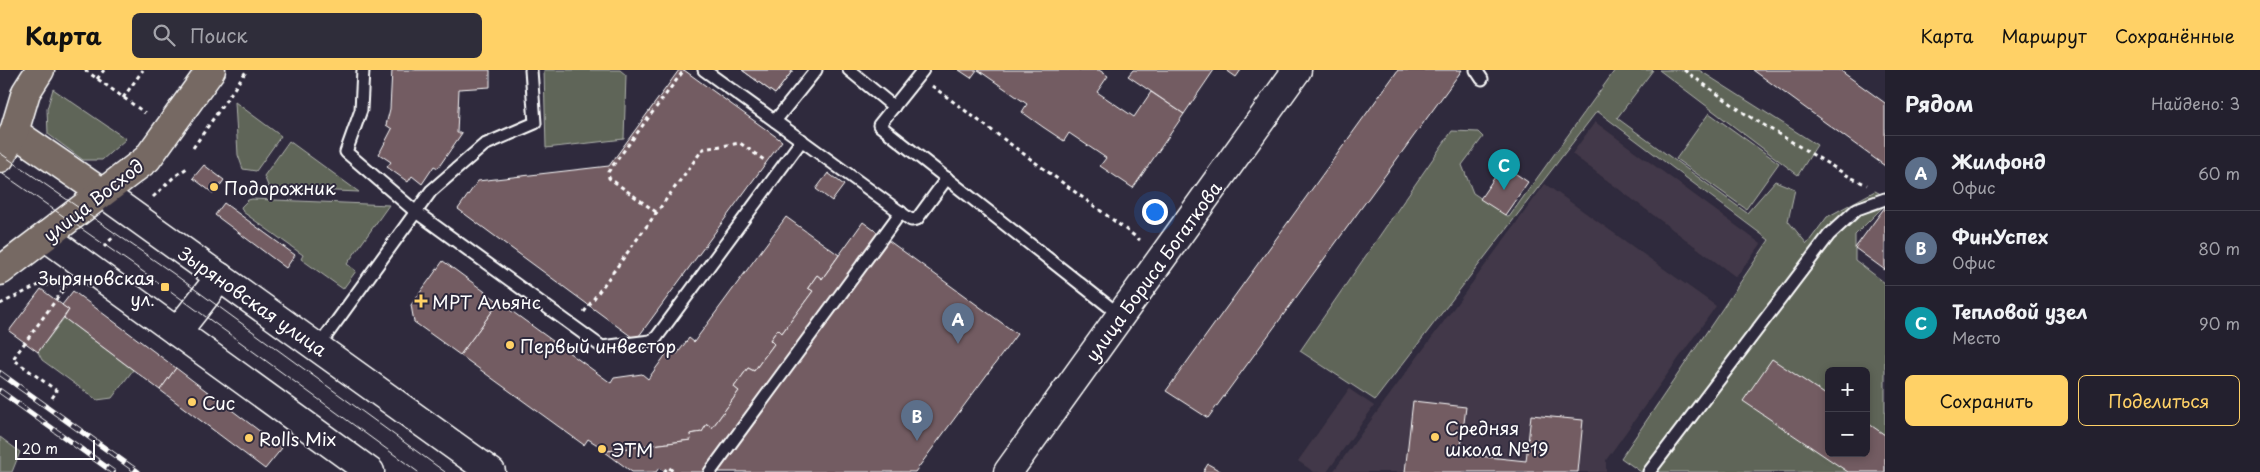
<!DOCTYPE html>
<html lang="ru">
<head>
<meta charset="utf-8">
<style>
  body { margin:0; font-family:"Playpen Sans",sans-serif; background:#2f2d3a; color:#f1f3f6 }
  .controls { position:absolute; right:15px; bottom:15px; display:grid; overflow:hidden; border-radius:8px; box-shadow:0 2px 8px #0003 }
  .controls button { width:45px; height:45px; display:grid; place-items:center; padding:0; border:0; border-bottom:1px solid #403e4a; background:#23202e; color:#f1f3f6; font:25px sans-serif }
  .scale { position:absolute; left:15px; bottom:12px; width:80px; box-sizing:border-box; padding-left:5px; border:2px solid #fff; border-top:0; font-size:14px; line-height:18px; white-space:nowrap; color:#fff; -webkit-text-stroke:4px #2f2a3d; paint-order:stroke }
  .you { position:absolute; left:1154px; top:141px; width:18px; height:18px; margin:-12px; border:4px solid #fff; border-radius:50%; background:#1a73e8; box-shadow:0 0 0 8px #1a73e833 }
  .badge { display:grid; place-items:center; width:32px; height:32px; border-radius:50%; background:#ffd166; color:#fff; font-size:16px; font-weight:700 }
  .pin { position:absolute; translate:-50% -41px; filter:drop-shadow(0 1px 2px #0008) }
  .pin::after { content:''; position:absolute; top:26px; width:18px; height:15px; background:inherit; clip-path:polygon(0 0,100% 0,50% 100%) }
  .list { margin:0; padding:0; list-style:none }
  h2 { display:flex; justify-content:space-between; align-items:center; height:65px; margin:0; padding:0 20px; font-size:21px }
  h2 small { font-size:16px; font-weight:400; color:#a3a3aa }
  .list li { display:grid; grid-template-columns:32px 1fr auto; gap:15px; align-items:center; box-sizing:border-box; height:75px; padding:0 20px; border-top:1px solid #403e4a }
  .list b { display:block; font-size:19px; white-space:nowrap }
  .list p { margin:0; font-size:16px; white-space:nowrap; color:#a3a3aa }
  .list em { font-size:16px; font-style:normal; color:#a3a3aa }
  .actions { display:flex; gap:10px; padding:15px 20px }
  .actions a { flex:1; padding:11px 0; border:1px solid #ffd166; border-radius:8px; text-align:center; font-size:18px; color:#ffd166 }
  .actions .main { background:#ffd166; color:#111 }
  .icon { flex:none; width:28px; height:28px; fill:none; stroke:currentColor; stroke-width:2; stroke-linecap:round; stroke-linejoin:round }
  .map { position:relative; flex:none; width:1885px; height:402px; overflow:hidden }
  header { display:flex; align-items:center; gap:30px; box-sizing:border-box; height:70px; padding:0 25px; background:#ffd166; color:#111 }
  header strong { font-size:24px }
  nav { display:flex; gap:28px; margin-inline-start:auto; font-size:18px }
  .search { width:350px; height:45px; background:#2f2d3a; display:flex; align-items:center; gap:12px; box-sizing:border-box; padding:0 18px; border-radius:8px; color:#a3a3aa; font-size:19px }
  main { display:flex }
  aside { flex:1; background:#23202e }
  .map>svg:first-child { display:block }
  .built { fill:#433948 }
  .green { fill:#5f6558; stroke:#afb2ac; fill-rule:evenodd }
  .building { fill:#735b62; stroke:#fff }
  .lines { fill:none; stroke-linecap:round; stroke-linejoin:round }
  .service-casing { stroke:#fff; stroke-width:15 }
  .tertiary-casing { stroke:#fff; stroke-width:31 }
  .secondary-casing { stroke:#fff; stroke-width:31 }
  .primary-casing { stroke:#fff; stroke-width:31 }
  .path { stroke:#fff; stroke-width:3; stroke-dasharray:4 4; stroke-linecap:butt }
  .service { stroke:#2f2a3d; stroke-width:11 }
  .tertiary { stroke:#2f2a3d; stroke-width:28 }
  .secondary { stroke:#2f2a3d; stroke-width:28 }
  .primary { stroke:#766964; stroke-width:28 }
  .tram { stroke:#fff; stroke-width:1 }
  .rail-casing { stroke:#fff; stroke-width:5.5 }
  .rail { stroke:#2f2a3d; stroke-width:4; stroke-dasharray:11; stroke-linecap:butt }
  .poi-dot { fill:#ffd166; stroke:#2f2a3d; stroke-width:2 }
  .labels { text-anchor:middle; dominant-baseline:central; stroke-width:4; stroke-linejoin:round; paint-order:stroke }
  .poi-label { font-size:18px; fill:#fff; stroke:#2f2a3d; text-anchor:start }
  .street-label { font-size:18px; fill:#fff; stroke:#2f2a3d }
</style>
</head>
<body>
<header>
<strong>Карта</strong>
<div class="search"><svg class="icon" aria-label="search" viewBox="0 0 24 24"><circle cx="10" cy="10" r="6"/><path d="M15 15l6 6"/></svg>Поиск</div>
<nav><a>Карта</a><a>Маршрут</a><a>Сохранённые</a></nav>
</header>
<main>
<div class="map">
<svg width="1885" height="402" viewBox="0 0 1885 402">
  <rect width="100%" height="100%" fill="#2f2a3d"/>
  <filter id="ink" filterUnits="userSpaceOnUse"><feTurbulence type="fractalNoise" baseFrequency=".02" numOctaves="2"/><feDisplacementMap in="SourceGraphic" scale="10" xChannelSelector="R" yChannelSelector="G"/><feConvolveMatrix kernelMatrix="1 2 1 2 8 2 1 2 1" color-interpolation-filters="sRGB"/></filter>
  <g filter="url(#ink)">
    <g class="built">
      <polygon points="1595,52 1761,174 1736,207 1572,84"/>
      <polygon points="1545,114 1716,236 1606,390 1606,402 1333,402"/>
      <polygon points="1349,319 1374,336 1327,402 1314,402 1298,391"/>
    </g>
    <g class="green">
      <polygon points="544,0 620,0 626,5 624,69 546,78"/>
      <path d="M1615 0H1653L1617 48 1747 143 1775 111 1795 119 1788 151 1807 174 1827 147 1875 121 1885 126V135L1855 165V190L1885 213V402H1641L1621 388 1769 170 1597 41 1375 330 1300 281 1452 61 1478 62 1483 67 1462 95 1473 123 1509 147ZM1829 301H1866V383H1829Z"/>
      <polygon points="1659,0 1699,0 1817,75 1798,105"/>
      <polygon points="53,19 126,69 102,90 83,90 48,64 47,39"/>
      <polygon points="235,32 281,66 256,101 243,99 238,85"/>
      <polygon points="1709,43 1779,93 1746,139 1676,89"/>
      <polygon points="289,71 359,122 269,118 264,106"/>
      <polygon points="252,129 389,135 347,194 356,201 343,219 301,189 303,185 243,142 241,137 248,130"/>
      <polygon points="64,248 133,300 112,328 97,330 42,290 38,282"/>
      <polygon points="0,367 20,382 12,402 0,402"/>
    </g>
    <g class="building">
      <polygon points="392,0 490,0 490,17 459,19 457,63 462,63 438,98 434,96 422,114 412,106 408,112 387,97 391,92 379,84 392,59 386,55 390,39"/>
      <polygon points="679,0 684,0 782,71 636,270 458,139 478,111 609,96"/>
      <polygon points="742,0 793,0 775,24"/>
      <polygon points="742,0 793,0 775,24"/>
      <polygon points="959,0 977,0 971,8"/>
      <polygon points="978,0 1099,0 1108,6 1097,22 1134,47 1151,22 1184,44 1133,118 1100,96 1106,88 1069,63 1064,71 1043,57 1022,42 1027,34"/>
      <polygon points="1133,0 1214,0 1184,44 1128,6"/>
      <polygon points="1226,0 1241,0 1236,7"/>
      <polygon points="1398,0 1462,0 1208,348 1166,321"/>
      <polygon points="1753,0 1840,0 1845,4 1885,33 1885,96"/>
      <polygon points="204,95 224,110 214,124 193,108"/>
      <polygon points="1503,95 1528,112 1505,145 1480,129"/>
      <polygon points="828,103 844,115 832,131 816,119"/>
      <polygon points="224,133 295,185 286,198 215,145"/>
      <polygon points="1885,137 1885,200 1855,178"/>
      <polygon points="786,147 839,185 822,209 817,205 808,218 813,221 782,263 778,259 770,270 774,274 754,301 748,298 734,317 739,321 712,358 707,354 702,362 690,364 691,370 607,381 588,369 584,375 460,285 499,232 611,313 614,308 642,304 648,309 670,279 677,284 689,268 694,272"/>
      <polygon points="863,152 1017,264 915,402 665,402 659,398 656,402 632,402 597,376 607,381 691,370 690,364 702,362 707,354 712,358 739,321 734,317 748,298 754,301 774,274 770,270 778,259 782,263 813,221 808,218 817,205 822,209"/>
      <polygon points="443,191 499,232 460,285 414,252 411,235"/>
      <polygon points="41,219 69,240 38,282 9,261"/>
      <polygon points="73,221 176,298 160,320 64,248 69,240 62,235"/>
      <polygon points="1772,289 1829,327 1829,383 1866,383 1866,352 1885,365 1885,402 1848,402 1743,331"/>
      <polygon points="176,298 282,378 265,399 160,320"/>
      <polygon points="1413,331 1466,337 1460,384 1526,391 1531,345 1583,350 1578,402 1405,402"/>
      <polygon points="1208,394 1222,402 1203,402"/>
    </g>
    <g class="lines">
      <defs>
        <g id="service">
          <polyline points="363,0 361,40 346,82 416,142 602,277 650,271 656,268 802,70"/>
          <polyline points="704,0 775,51 816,0"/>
          <polyline points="849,0 894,37"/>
          <polyline points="923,0 879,55 1121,246"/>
          <polyline points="1476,0 1482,9"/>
          <polyline points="775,51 911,150 917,149 947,108"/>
          <polyline points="318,277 431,121 484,75 535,53 531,0"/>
          <polyline points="710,402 901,142"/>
          <polyline points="1649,402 1829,165 1857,139 1885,129"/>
        </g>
        <polyline id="tertiary" points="1008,402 1297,0"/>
        <g id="secondary">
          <polyline points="101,122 491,402"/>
          <polyline points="46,167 370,402"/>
          <polyline points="177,262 220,207"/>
        </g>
        <g id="primary">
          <polyline points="14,62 101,122"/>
          <polyline points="0,88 14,62 26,22 40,0"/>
          <polyline points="0,201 147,89 211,0"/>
        </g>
      </defs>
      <use href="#service" class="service-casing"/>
      <use href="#tertiary" class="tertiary-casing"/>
      <use href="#secondary" class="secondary-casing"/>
      <use href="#primary" class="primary-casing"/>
      <g class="path">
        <polyline points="85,0 145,43"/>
        <polyline points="1684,0 1747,45 1850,107 1867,115"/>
        <polyline points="97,9 104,0"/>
        <polyline points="932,16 1140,170"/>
        <polyline points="123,28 143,0"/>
        <polyline points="193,78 247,0"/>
        <polyline points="153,127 174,107 187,98"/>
        <polyline points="656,142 609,108 608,102 684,0"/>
        <polyline points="104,177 115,165"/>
        <polyline points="0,234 39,215 66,215"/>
        <polyline points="584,242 703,79 740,73 764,90"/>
        <polyline points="52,328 57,321 13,289 66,216"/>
        <polyline points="664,402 668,397 674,402"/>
      </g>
      <use href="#service" class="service"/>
      <use href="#tertiary" class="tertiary"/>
      <use href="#secondary" class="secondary"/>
      <use href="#primary" class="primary"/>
      <g class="tram">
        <polyline points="0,83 174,204 445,402"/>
        <polyline points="0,102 165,217 418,402"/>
      </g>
      <defs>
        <g id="rail">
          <polyline points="0,303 138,402"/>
          <polyline points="0,321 113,402"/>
        </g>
      </defs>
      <use href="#rail" class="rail-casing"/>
      <use href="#rail" class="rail"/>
    </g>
  </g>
  <g class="poi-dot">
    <circle cx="214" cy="117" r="5"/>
    <rect x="160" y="212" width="10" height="10" rx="2.5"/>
    <path d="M418.5 223.5h5v5h5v5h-5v5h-5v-5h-5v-5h5z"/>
    <circle cx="510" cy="275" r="5"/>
    <circle cx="192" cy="332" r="5"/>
    <circle cx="1435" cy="367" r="5"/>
    <circle cx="249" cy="368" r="5"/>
    <circle cx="602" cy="379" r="5"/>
  </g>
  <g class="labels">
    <g class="poi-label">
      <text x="224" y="117">Подорожник</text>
      <text x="155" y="207" text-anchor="end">Зыряновская<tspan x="155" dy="21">ул.</tspan></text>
      <text x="432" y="231">МРТ Альянс</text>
      <text x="520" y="275">Первый инвестор</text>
      <text x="202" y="332">Cuc</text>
      <text x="1445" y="357">Средняя<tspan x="1445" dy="21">школа №19</tspan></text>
      <text x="259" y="368">Rolls Mix</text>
      <text x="612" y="379">ЭТМ</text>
    </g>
    <g class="street-label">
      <text transform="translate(93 130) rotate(-38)">улица Восход</text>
      <text transform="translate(1153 201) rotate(-54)">улица Бориса Богаткова</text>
      <text transform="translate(253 231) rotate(35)">Зыряновская улица</text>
    </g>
  </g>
</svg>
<div class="controls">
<button>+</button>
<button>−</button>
</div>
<div class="scale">20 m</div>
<div class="you"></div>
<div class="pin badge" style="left:958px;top:274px;background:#5c6f8a">A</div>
<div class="pin badge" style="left:917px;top:371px;background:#5c6f8a">B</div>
<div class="pin badge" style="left:1504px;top:120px;background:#0f9aa8">C</div>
</div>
<aside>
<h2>Рядом<small>Найдено: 3</small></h2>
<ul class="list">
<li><span class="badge" style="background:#5c6f8a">A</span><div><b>Жилфонд</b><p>Офис</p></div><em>60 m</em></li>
<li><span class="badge" style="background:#5c6f8a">B</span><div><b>ФинУспех</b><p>Офис</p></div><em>80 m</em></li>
<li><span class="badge" style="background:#0f9aa8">C</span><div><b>Тепловой узел</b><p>Место</p></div><em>90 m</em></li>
</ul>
<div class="actions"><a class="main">Сохранить</a><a>Поделиться</a></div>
</aside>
</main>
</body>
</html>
